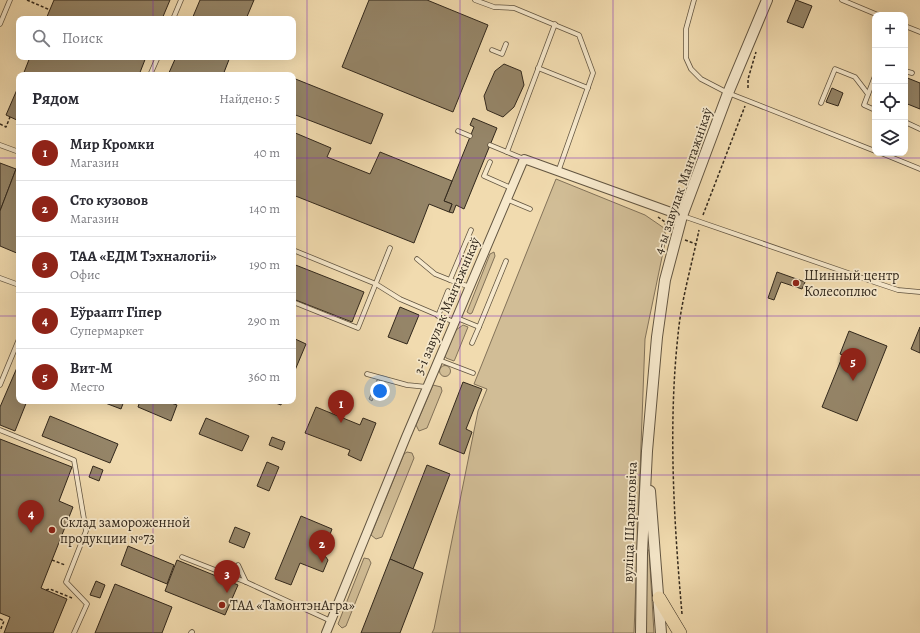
<!DOCTYPE html>
<html lang="ru">
<head>
<meta charset="utf-8">
<style>
  body { margin:0; font-family:Alegreya,serif; background:#f7f7f7; color:#2b2b33 }
  .controls { position:absolute; right:12px; top:12px; display:grid; overflow:hidden; border-radius:8px; box-shadow:0 4px 16px #0002 }
  .controls button { width:36px; height:36px; display:grid; place-items:center; padding:0; border:0; border-bottom:1px solid #e1e1e2; background:#fff; color:#2b2b33; font:20px sans-serif }
  .you { position:absolute; left:380px; top:391px; width:14px; height:14px; margin:-10px; border:3px solid #fff; border-radius:50%; background:#1a73e8; box-shadow:0 0 0 6px #1a73e833 }
  .badge { display:grid; place-items:center; width:26px; height:26px; border-radius:50%; background:#8f2418; color:#fff; font-size:13px; font-weight:700 }
  .pin { position:absolute; translate:-50% -33px; filter:drop-shadow(0 1px 2px #0008) }
  .pin::after { content:''; position:absolute; top:21px; width:14px; height:12px; background:inherit; clip-path:polygon(0 0,100% 0,50% 100%) }
  .list { margin:0; padding:0; list-style:none }
  h2 { display:flex; justify-content:space-between; align-items:center; height:52px; margin:0; padding:0 16px; font-size:17px }
  h2 small { font-size:13px; font-weight:400; color:#7c7c81 }
  .list li { display:grid; grid-template-columns:26px 1fr auto; gap:12px; align-items:center; box-sizing:border-box; height:56px; padding:0 16px; border-top:1px solid #e1e1e2 }
  .list b { display:block; font-size:15px; white-space:nowrap }
  .list p { margin:0; font-size:13px; white-space:nowrap; color:#7c7c81 }
  .list em { font-size:13px; font-style:normal; color:#7c7c81 }
  .icon { flex:none; width:22px; height:22px; fill:none; stroke:currentColor; stroke-width:2; stroke-linecap:round; stroke-linejoin:round }
  .map { position:relative; flex:none; width:920px; height:633px; overflow:hidden }
  .search { position:absolute; background:#fff; box-shadow:0 4px 16px #0002; left:16px; top:16px; width:280px; height:44px; display:flex; align-items:center; gap:10px; box-sizing:border-box; padding:0 14px; border-radius:8px; color:#7c7c81; font-size:15px }
  .panel { position:absolute; background:#fff; box-shadow:0 4px 16px #0002; left:16px; top:72px; width:280px; height:332px; border-radius:8px }
  .map>svg:first-child { display:block }
  .green { fill:#d1bd96; stroke:#827259 }
  .building { fill:#958568; stroke:#32281c }
  .lines { fill:none; stroke-linecap:round; stroke-linejoin:round }
  .service-casing { stroke:#625541; stroke-width:5.5 }
  .minor-casing { stroke:#625541; stroke-width:10 }
  .tertiary-casing { stroke:#625541; stroke-width:12 }
  .trunk-casing { stroke:#32281c; stroke-width:14 }
  .path { stroke:#32281c; stroke-width:1.5; stroke-dasharray:3 2; stroke-linecap:butt }
  .service { stroke:#f6e8cb; stroke-width:4 }
  .minor { stroke:#f6e8cb; stroke-width:8 }
  .tertiary { stroke:#f6e8cb; stroke-width:10 }
  .trunk { stroke:#f1dbaf; stroke-width:13 }
  .grid { fill:none; stroke:#7b2cbf; stroke-width:1; stroke-opacity:0.55 }
  .poi-dot { fill:#8f2418; stroke:#f6e8cb; stroke-width:1.5 }
  .labels { text-anchor:middle; dominant-baseline:central; stroke-width:3.5; stroke-linejoin:round; paint-order:stroke }
  .street-label { font-size:14px; fill:#32281c; stroke:#f6e8cb }
  .poi-label { font-size:14px; fill:#32281c; stroke:#f6e8cb; text-anchor:start }
</style>
</head>
<body>
<div class="map">
<svg width="920" height="633" viewBox="0 0 920 633">
  <rect width="100%" height="100%" fill="#f1dbaf"/>
  <filter id="stains"><feTurbulence type="fractalNoise" baseFrequency=".005" numOctaves="4"/><feColorMatrix values="0 0 0 0 .2 0 0 0 0 .09 0 0 0 0 .02 0 0 0 .5 -.17"/></filter>
  <radialGradient id="worn" r=".72"><stop offset=".6" stop-color="#630" stop-opacity="0"/><stop offset="1" stop-color="#630" stop-opacity=".3"/></radialGradient>
  <g class="green">
    <polygon points="556,179 645,215 664,228 666,238 645,339 634,633 432,633 434,629 478,411 487,389 474,384"/>
    <polygon points="494,252 495,256 472,313 470,314 467,312 490,254"/>
    <polygon points="463,325 468,327 455,359 454,361 446,358 445,356 456,330"/>
    <circle cx="445" cy="371" r="5.5"/>
    <polygon points="379,379 380,381 372,401 369,399 377,380"/>
    <polygon points="433,385 441,387 442,391 427,428 419,431 416,425"/>
    <polygon points="407,452 412,453 414,458 382,537 376,539 371,535 404,454"/>
    <polygon points="647,550 649,550 654,633 646,633"/>
    <polygon points="364,558 369,559 371,563 346,626 342,628 338,624"/>
  </g>
  <g class="building">
    <polygon points="54,0 170,0 162,19 46,19"/>
    <polygon points="200,0 254,0 246,19 192,19"/>
    <polygon points="369,0 427,0 488,25 453,112 342,67"/>
    <polygon points="796,0 812,6 803,28 787,22"/>
    <polygon points="30,57 146,57 139,75 23,75"/>
    <polygon points="176,57 230,57 223,75 168,75"/>
    <polygon points="504,64 521,71 524,85 514,107 503,117 487,110 484,96 495,71"/>
    <polygon points="905,77 920,83 920,109 905,103"/>
    <polygon points="293,78 383,114 371,144 293,114"/>
    <polygon points="19,85 19,121 6,115"/>
    <polygon points="832,88 843,93 838,106 826,102"/>
    <polygon points="473,118 497,128 464,209 456,205 453,213 449,212 452,204 444,201 474,127 470,125"/>
    <polygon points="293,132 331,148 327,157 370,174 380,152 452,181 444,201 452,204 449,212 429,204 414,243 293,195"/>
    <polygon points="0,163 16,169 0,211"/>
    <polygon points="16,169 19,170 19,254 0,246 0,211"/>
    <polygon points="293,264 364,292 352,322 293,299"/>
    <polygon points="777,272 805,282 802,289 781,282 774,300 768,298"/>
    <polygon points="400,307 419,315 407,344 388,337"/>
    <polygon points="920,327 920,353 911,349"/>
    <polygon points="849,331 887,346 857,421 822,407 843,355 840,354"/>
    <polygon points="293,338 306,344 293,375"/>
    <polygon points="19,363 19,401 27,401 15,431 0,425 0,407"/>
    <polygon points="463,382 482,389 466,429 472,432 464,454 439,444"/>
    <polygon points="100,401 124,401 121,409"/>
    <polygon points="140,401 165,401 177,405 171,421 138,407"/>
    <polygon points="270,401 282,401 281,405"/>
    <polygon points="316,407 360,425 363,418 376,423 361,461 348,455 350,450 305,433"/>
    <polygon points="50,416 118,444 110,463 42,436"/>
    <polygon points="206,418 249,436 242,451 199,434"/>
    <polygon points="272,437 285,442 282,450 269,445"/>
    <polygon points="0,439 72,467 59,501 73,507 41,588 67,599 53,633 4,633 10,617 0,613"/>
    <polygon points="267,462 279,467 269,491 257,486"/>
    <polygon points="427,465 450,474 413,569 390,559"/>
    <polygon points="93,466 103,470 99,481 89,477"/>
    <polygon points="301,516 332,529 323,553 328,560 323,572 300,563 291,585 275,579"/>
    <polygon points="235,527 250,533 244,548 229,542"/>
    <polygon points="128,546 174,565 167,584 121,565"/>
    <polygon points="390,559 423,573 400,633 361,633"/>
    <polygon points="177,560 238,585 225,615 165,591"/>
    <polygon points="96,581 105,585 100,598 90,595"/>
    <polygon points="115,584 172,607 162,633 95,633"/>
  </g>
  <g class="lines">
    <defs>
      <g id="service">
        <polyline points="475,0 494,7 514,8 579,35 593,73 558,172"/>
        <polyline points="694,0 686,29 686,58 691,69 701,79 728,93 875,151"/>
        <polyline points="842,0 878,15"/>
        <polyline points="173,19 181,0"/>
        <polyline points="0,24 10,0"/>
        <polyline points="905,26 920,32"/>
        <polyline points="492,50 502,54 506,44"/>
        <polyline points="538,68 588,88"/>
        <polyline points="905,71 912,73"/>
        <polyline points="150,75 158,57"/>
        <polyline points="875,76 864,105 875,110"/>
        <polyline points="821,103 835,69 855,77 868,94"/>
        <polyline points="905,122 920,129"/>
        <polyline points="458,131 470,136"/>
        <polyline points="0,145 19,152"/>
        <polyline points="490,145 507,152"/>
        <polyline points="881,153 920,169"/>
        <polyline points="524,159 507,152 555,24"/>
        <polyline points="490,162 484,176 511,188"/>
        <polyline points="506,199 530,209"/>
        <polyline points="683,216 877,283 898,290 920,292"/>
        <polyline points="293,250 376,284 400,299 454,322"/>
        <polyline points="417,259 435,274 450,280 471,230"/>
        <polyline points="0,278 19,285"/>
        <polyline points="450,280 470,287"/>
        <polyline points="293,302 358,328 390,248"/>
        <polyline points="438,316 448,291"/>
        <polyline points="457,318 479,327 506,261"/>
        <polyline points="472,343 479,327"/>
        <polyline points="439,360 473,373"/>
        <polyline points="367,374 407,385 427,387"/>
        <polyline points="0,385 19,339"/>
        <polyline points="0,430 74,460 86,531 66,582 87,604 74,633"/>
        <polyline points="182,557 246,582 331,621"/>
        <polyline points="238,565 246,582"/>
        <polyline points="191,633 192,632"/>
      </g>
      <polyline id="minor" points="326,633 406,437 524,159 682,216"/>
      <g id="tertiary">
        <polyline points="650,491 661,633"/>
        <polyline points="641,633 642,553 647,451 657,337 665,280 682,216 728,93 767,0"/>
      </g>
      <polyline id="trunk" points="659,598 680,633"/>
    </defs>
    <use href="#service" class="service-casing"/>
    <use href="#minor" class="minor-casing"/>
    <use href="#tertiary" class="tertiary-casing"/>
    <use href="#trunk" class="trunk-casing"/>
    <g class="path">
      <polyline points="27,0 50,10"/>
      <polyline points="748,88 748,79 756,52"/>
      <polyline points="0,124 6,127 10,117"/>
      <polyline points="703,215 745,106"/>
      <polyline points="658,217 665,222 667,232"/>
      <polyline points="685,240 696,244"/>
      <polyline points="52,560 65,565"/>
      <polyline points="46,590 50,589 72,598"/>
      <path d="M682 614C674 522 668 427 678 335 681 301 692 264 699 230"/>
      <polyline points="0,619 4,621 0,631"/>
    </g>
    <use href="#service" class="service"/>
    <use href="#minor" class="minor"/>
    <use href="#tertiary" class="tertiary"/>
    <use href="#trunk" class="trunk"/>
  </g>
  <path class="grid" d="M153 0V19M307 0V633M460 0V633M613 0V633M767 0V633M153 57V75M0 158H19M293 158H920M0 316H19M293 316H920M153 401V633M0 475H920"/>
  <g class="poi-dot">
    <circle cx="796" cy="283" r="4"/>
    <circle cx="52" cy="530" r="4"/>
    <circle cx="222" cy="605" r="4"/>
  </g>
  <g class="labels">
    <g class="street-label">
      <text transform="translate(683 181) rotate(-71)">4-ы завулак Мантажнікаў</text>
      <text transform="translate(447 306) rotate(-67)">3-і завулак Мантажнікаў</text>
      <text transform="translate(630 522) rotate(-88)">вуліца Шаранговіча</text>
    </g>
    <g class="poi-label">
      <text x="804" y="275">Шинный центр<tspan x="804" dy="16">Колесоплюс</tspan></text>
      <text x="60" y="522">Склад замороженной<tspan x="60" dy="16">продукции №73</tspan></text>
      <text x="230" y="605">ТАА «ТамонтэнАгра»</text>
    </g>
  </g>
  <rect width="100%" height="100%" filter="url(#stains)"/>
  <rect width="100%" height="100%" fill="url(#worn)"/>
</svg>
<div class="controls">
<button>+</button>
<button>−</button>
<button><svg class="icon" aria-label="locate" viewBox="0 0 24 24"><circle cx="12" cy="12" r="6"/><path d="M12 2v4M12 18v4M2 12h4M18 12h4"/></svg></button>
<button><svg class="icon" aria-label="layers" viewBox="0 0 24 24"><path d="M12 4l9 5-9 5-9-5zM3 14l9 5 9-5"/></svg></button>
</div>
<div class="you"></div>
<div class="pin badge" style="left:341px;top:423px">1</div>
<div class="pin badge" style="left:322px;top:563px">2</div>
<div class="pin badge" style="left:227px;top:593px">3</div>
<div class="pin badge" style="left:31px;top:533px">4</div>
<div class="pin badge" style="left:853px;top:381px">5</div>
<div class="search"><svg class="icon" aria-label="search" viewBox="0 0 24 24"><circle cx="10" cy="10" r="6"/><path d="M15 15l6 6"/></svg>Поиск</div>
<section class="panel">
<h2>Рядом<small>Найдено: 5</small></h2>
<ul class="list">
<li><span class="badge">1</span><div><b>Мир Кромки</b><p>Магазин</p></div><em>40 m</em></li>
<li><span class="badge">2</span><div><b>Сто кузовов</b><p>Магазин</p></div><em>140 m</em></li>
<li><span class="badge">3</span><div><b>ТАА «ЕДМ Тэхналогіі»</b><p>Офис</p></div><em>190 m</em></li>
<li><span class="badge">4</span><div><b>Еўраапт Гіпер</b><p>Супермаркет</p></div><em>290 m</em></li>
<li><span class="badge">5</span><div><b>Вит-М</b><p>Место</p></div><em>360 m</em></li>
</ul>
</section>
</div>
</body>
</html>
